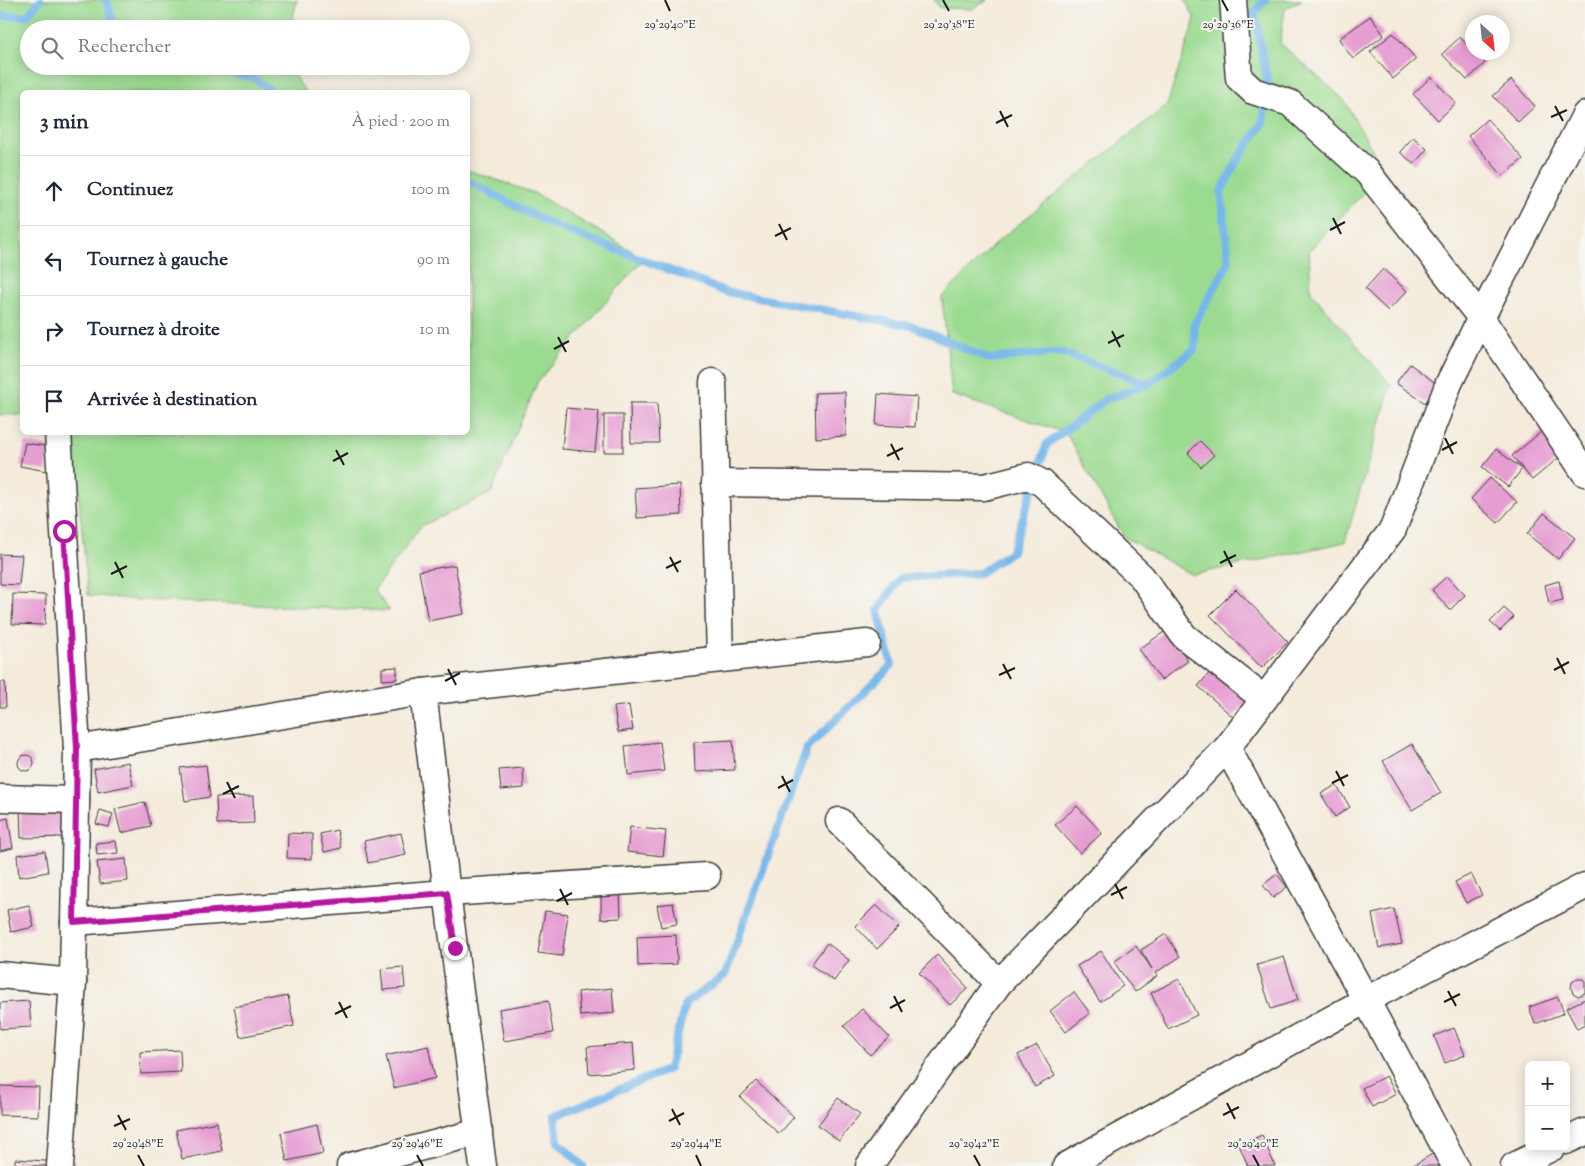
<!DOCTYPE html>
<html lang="fr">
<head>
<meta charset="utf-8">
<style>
  body { margin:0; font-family:"Sorts Mill Goudy",serif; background:#f2f2f3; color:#1f2937 }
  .controls { position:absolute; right:15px; bottom:15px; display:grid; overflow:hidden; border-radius:8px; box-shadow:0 2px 12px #0003 }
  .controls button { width:45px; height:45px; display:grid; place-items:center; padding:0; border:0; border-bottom:1px solid #e0e1e3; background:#fff; color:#1f2937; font:25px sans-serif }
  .compass { position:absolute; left:1465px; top:15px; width:45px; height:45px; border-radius:50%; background:#fff; box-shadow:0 2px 12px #0003; rotate:153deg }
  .stop { position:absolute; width:15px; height:15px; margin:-11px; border:4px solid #b5179e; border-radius:50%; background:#fff }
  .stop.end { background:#b5179e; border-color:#fff; box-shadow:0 1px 5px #0008 }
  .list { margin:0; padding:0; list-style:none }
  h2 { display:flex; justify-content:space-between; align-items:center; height:65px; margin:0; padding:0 20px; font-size:21px }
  h2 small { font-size:16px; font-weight:400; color:#747a83 }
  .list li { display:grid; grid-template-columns:32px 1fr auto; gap:15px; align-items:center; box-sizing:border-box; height:70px; padding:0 20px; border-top:1px solid #e0e1e3 }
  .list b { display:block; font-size:19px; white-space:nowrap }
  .list em { font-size:16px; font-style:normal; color:#747a83 }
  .icon { flex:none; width:28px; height:28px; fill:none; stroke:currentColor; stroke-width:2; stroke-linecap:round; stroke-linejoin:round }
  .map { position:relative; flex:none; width:1585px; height:1166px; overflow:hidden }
  .search { position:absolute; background:#fff; box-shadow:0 2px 12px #0003; left:20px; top:20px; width:450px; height:55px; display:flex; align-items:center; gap:12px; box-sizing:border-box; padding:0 18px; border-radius:28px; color:#747a83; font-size:19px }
  .panel { position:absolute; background:#fff; box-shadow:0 2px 12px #0003; left:20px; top:90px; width:450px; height:345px; border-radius:8px }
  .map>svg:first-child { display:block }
  .green { fill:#9bdb91; stroke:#5c7c56 }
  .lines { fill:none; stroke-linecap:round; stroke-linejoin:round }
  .stream { stroke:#75b6ea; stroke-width:8 }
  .building { fill:#e69dd2 }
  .minor-casing { stroke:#3c3b39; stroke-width:29 }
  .minor { stroke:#fff; stroke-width:26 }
  .route { stroke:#b5179e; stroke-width:6 }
  .ticks { fill:none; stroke:#1c1c1c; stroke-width:2 }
  .ticks-label { font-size:12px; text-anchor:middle; fill:#1c1c1c; stroke:#f6f6f2; stroke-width:4; stroke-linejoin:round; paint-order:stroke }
</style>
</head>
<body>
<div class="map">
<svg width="1585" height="1166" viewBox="0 0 1585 1166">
  <rect width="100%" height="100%" fill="#f6f6f2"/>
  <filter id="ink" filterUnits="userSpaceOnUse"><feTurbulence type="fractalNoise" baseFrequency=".02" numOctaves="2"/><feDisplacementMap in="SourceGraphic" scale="10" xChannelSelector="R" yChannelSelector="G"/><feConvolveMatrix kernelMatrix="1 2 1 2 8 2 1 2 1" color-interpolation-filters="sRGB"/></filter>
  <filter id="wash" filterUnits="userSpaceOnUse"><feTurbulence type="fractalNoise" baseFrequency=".0096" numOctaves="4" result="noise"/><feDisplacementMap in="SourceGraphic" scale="20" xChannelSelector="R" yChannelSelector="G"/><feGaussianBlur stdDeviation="1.12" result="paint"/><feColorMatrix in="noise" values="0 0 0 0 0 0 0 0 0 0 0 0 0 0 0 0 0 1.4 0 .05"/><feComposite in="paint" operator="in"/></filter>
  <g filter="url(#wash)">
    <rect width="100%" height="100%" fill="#f4ebdb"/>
    <g class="green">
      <polygon points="0,0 297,0 290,29 29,29 29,66 287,66 306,92 22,92 22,415 0,415"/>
      <polygon points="934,0 988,0 972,9 940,8"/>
      <polygon points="1185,0 1302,0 1285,8 1280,43 1344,100 1384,171 1309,251 1311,292 1391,385 1345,542 1192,575 1124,537 1066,433 952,395 942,297 999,240 1167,105 1195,19"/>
      <polygon points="468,170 534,193 644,258 538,381 491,493 421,526 374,590 390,611 138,600 88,595 73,433 468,432"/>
    </g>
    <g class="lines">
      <g class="stream">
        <polyline points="105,0 107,1 115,29"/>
        <polyline points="0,16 27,16 40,0"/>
        <polyline points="195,66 252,77 273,92"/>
        <polyline points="468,181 546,222 726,292 912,326 989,359 1060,352 1148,384"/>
        <polyline points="583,1166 558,1142 555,1116 669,1069 685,1004 725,975 807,748 892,665 878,610 900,578 980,573 1012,551 1047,444 1106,399 1148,384 1195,349 1194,324 1229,262 1221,192 1238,159 1262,125 1269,89 1254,12 1265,0"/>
      </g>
    </g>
    <g id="blocks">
      <g class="building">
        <polygon points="1370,16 1384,35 1353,59 1339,39"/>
        <polygon points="1393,33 1416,59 1393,79 1370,52"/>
        <polygon points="1460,37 1472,50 1472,52 1475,52 1485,63 1467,80 1442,54"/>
        <polygon points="1431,77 1456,103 1438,120 1413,94"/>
        <polygon points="1511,80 1535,106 1518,122 1493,96"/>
        <polygon points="1487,119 1523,159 1503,176 1468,136"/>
        <polygon points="1413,137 1427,149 1414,164 1400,152"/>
        <polygon points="1383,269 1407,291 1388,311 1365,289"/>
        <polygon points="1410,364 1438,385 1425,403 1396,383"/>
        <polygon points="845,392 846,436 816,438 815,393"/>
        <polygon points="878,394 917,397 915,427 876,425"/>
        <polygon points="630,403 657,403 659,443 631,443"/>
        <polygon points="566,408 599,411 595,452 562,449"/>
        <rect x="604" y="415" width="19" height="37"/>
        <polygon points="1542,431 1562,455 1532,480 1512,456"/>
        <polygon points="1200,441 1214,455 1201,467 1188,453"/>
        <polygon points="25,443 51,447 46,471 20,466"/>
        <polygon points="1496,449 1522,469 1508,487 1482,467"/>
        <polygon points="1490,478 1517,502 1498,523 1471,499"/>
        <polygon points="680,485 681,515 637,518 635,488"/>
        <polygon points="1544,513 1575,538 1558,559 1527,534"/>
        <polygon points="0,554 22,555 19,585 0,584"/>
        <polygon points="455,565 464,614 428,621 419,571"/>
        <polygon points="1447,576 1465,595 1450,610 1432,590"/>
        <polygon points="1559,581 1563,600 1549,603 1545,585"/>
        <polygon points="1236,589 1288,642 1262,668 1210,615"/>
        <polygon points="13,594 46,595 45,625 12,624"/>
        <polygon points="1504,608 1514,617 1500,631 1490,622"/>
        <polygon points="1167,630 1188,661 1161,680 1139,649"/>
        <polygon points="1219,662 1254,694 1233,717 1198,686"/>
        <polygon points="397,667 397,679 382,680 382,668"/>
        <polygon points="0,682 5,682 6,707 0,707"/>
        <polygon points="629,705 633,730 618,732 614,707"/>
        <polygon points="733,740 735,770 695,772 694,742"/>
        <polygon points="660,742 664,771 628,775 625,746"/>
        <polygon points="1412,744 1441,793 1412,810 1383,761"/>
        <circle cx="26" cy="763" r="8"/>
        <polygon points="128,762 133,785 98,792 94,769"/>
        <polygon points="206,765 210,797 185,801 180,768"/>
        <polygon points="523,768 524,788 501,790 499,770"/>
        <polygon points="1336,785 1350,807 1335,817 1321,794"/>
        <polygon points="253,796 254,823 217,824 216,797"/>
        <polygon points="145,802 151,826 121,833 115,809"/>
        <polygon points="1077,806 1102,833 1080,853 1055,825"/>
        <polygon points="65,807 66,837 21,838 20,808"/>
        <polygon points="100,810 113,814 109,827 96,824"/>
        <polygon points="8,818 13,848 0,851 0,820"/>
        <polygon points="630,827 666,831 663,856 627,852"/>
        <polygon points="337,830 341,848 324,852 320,834"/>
        <polygon points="288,833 312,834 312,859 287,858"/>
        <polygon points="401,833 406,855 368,863 364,841"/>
        <polygon points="116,841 118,853 97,855 96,843"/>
        <polygon points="45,851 48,872 19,877 17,855"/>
        <polygon points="126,859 128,881 100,884 97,862"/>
        <polygon points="1277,874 1287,887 1273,898 1263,885"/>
        <polygon points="1471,874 1482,895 1466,903 1455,882"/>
        <polygon points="620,890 621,918 601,919 601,891"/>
        <polygon points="673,903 677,924 661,927 657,905"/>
        <polygon points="29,905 34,927 11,932 7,910"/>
        <polygon points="876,905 899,927 877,949 855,926"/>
        <polygon points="1394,909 1402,944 1379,948 1372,914"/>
        <polygon points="545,911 568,914 562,956 538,953"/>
        <polygon points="1166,934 1180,957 1155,973 1157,976 1135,992 1114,962 1136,946 1152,969 1141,950"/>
        <polygon points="676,935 677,964 638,966 637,937"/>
        <polygon points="827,943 849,960 834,981 811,965"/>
        <polygon points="1101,951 1123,986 1100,1002 1077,966"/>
        <polygon points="937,955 968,988 950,1005 919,973"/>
        <polygon points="1284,957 1298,1000 1271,1009 1257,965"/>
        <polygon points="403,967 405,988 383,990 381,969"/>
        <polygon points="1179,979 1197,1015 1168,1029 1151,993"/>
        <polygon points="1577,979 1583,979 1585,982 1585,993 1578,996 1573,993 1571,988 1572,982"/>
        <polygon points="612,988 614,1013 580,1016 578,992"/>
        <polygon points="1074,992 1090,1013 1066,1032 1050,1011"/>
        <polygon points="288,996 294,1026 240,1037 234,1007"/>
        <polygon points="1558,997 1564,1013 1535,1024 1529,1007"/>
        <polygon points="1585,999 1585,1025 1577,1029 1566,1008"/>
        <polygon points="29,1001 31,1027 0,1029 0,1003"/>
        <polygon points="548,1001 553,1033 504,1041 499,1009"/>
        <polygon points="862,1009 889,1037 870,1055 844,1026"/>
        <polygon points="1454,1028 1465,1055 1445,1063 1434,1036"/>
        <polygon points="633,1043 635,1070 589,1074 587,1047"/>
        <polygon points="1037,1045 1055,1076 1035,1087 1018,1055"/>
        <polygon points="428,1046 435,1078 394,1088 386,1056"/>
        <polygon points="180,1050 181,1072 141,1074 140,1052"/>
        <polygon points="1386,1076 1396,1094 1372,1107 1362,1088"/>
        <polygon points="756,1081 794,1117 779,1134 740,1097"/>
        <polygon points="0,1086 39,1087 38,1116 0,1115"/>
        <polygon points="838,1098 860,1114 839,1141 818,1125"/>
        <polygon points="217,1122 222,1151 182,1159 176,1130"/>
        <polygon points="317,1124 323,1153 287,1161 281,1133"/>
        <polygon points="1262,1135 1275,1166 1248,1166 1239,1145"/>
        <polygon points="1434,1153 1441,1166 1412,1166"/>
        <polygon points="15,1159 60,1162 60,1166 15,1166"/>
      </g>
    </g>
  </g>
  <g filter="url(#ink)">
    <use href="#blocks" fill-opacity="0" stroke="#3c3b39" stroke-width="1"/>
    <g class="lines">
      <defs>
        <g id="minor">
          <polyline points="1233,0 1239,78 1253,91 1290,103 1368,173 1481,318 1585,473"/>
          <polyline points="713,382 720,659"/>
          <polyline points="58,432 77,749 73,982 60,1166"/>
          <polyline points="715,483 984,487 1028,476 1042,483 1142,577 1184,636 1264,699"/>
          <polyline points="423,692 447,893 483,1166"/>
          <polyline points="1227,748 1366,1000 1455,1166"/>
          <polyline points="77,749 423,692 867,643"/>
          <polyline points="0,798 76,800"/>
          <polyline points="839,821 999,983"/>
          <polyline points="74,922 447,893 707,876"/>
          <polyline points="0,975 73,982"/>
          <polyline points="1566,1141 1585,1132"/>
          <polyline points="350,1166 479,1132"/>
          <polyline points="869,1166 999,983 1227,748 1393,529 1449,383 1481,318 1585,115"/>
          <polyline points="1066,1166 1366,1000 1585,886"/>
          <polyline points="1514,1166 1553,1147"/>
        </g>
      </defs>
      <use href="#minor" class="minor-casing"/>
      <use href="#minor" class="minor"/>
    </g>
  </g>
  <g class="lines" filter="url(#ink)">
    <polyline class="route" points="64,531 77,748 74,922 447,893 455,948"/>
  </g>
  <path class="ticks" d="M665 0 670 11M943 0 949 11M1222 0 1228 11M1555 106 1563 121M1000 111 1008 127M1551 117 1567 110M996 123 1012 115M1333 218 1341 234M779 224 787 240M1330 230 1345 222M775 236 791 228M1112 331 1120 347M558 337 566 352M1108 343 1124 335M554 349 569 341M1445 438 1453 454M891 444 899 460M336 450 344 465M1442 450 1457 442M887 456 903 448M333 461 348 453M1224 551 1232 567M670 557 678 572M115 562 123 578M1220 563 1236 555M666 568 681 561M111 574 127 566M1557 658 1565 674M1003 664 1011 679M448 669 456 685M1554 670 1569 662M999 675 1015 668M445 681 460 673M1336 771 1344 786M782 776 790 792M227 782 235 798M1332 783 1348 775M778 788 793 780M223 794 239 786M1115 884 1123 899M560 889 568 905M1111 895 1127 887M557 901 572 893M1448 991 1456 1006M894 996 902 1012M339 1002 347 1018M1444 1002 1460 994M890 1008 905 1000M335 1014 351 1006M1227 1103 1235 1119M672 1109 680 1125M118 1115 126 1130M1223 1115 1239 1107M669 1121 684 1113M114 1126 130 1119M138 1155 144 1166M417 1155 423 1166M696 1155 701 1166M974 1155 980 1166M1253 1155 1259 1166"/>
  <g class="ticks-label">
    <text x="670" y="28">29°29'40"E</text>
    <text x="949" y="28">29°29'38"E</text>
    <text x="1228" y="28">29°29'36"E</text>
    <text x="138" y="1147">29°29'48"E</text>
    <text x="417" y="1147">29°29'46"E</text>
    <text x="696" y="1147">29°29'44"E</text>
    <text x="974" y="1147">29°29'42"E</text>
    <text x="1253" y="1147">29°29'40"E</text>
  </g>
</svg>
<div class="controls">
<button>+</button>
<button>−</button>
</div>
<svg class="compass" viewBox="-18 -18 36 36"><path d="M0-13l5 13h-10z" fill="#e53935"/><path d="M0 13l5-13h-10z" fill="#747a83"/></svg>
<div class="stop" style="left:64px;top:531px"></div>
<div class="stop end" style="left:455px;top:948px"></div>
<div class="search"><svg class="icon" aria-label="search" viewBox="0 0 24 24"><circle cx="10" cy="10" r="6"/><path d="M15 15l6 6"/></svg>Rechercher</div>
<section class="panel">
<h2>3 min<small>À pied · 200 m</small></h2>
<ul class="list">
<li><svg class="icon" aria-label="ahead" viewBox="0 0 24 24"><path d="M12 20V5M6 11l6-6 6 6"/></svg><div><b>Continuez</b></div><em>100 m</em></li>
<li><svg class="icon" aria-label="left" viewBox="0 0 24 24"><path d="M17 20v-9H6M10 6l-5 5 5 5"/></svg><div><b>Tournez à gauche</b></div><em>90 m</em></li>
<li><svg class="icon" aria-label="right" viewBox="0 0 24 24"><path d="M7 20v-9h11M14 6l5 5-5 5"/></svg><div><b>Tournez à droite</b></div><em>10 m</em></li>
<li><svg class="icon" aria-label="arrive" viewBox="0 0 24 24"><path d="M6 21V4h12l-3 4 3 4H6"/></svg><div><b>Arrivée à destination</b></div></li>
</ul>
</section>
</div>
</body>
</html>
